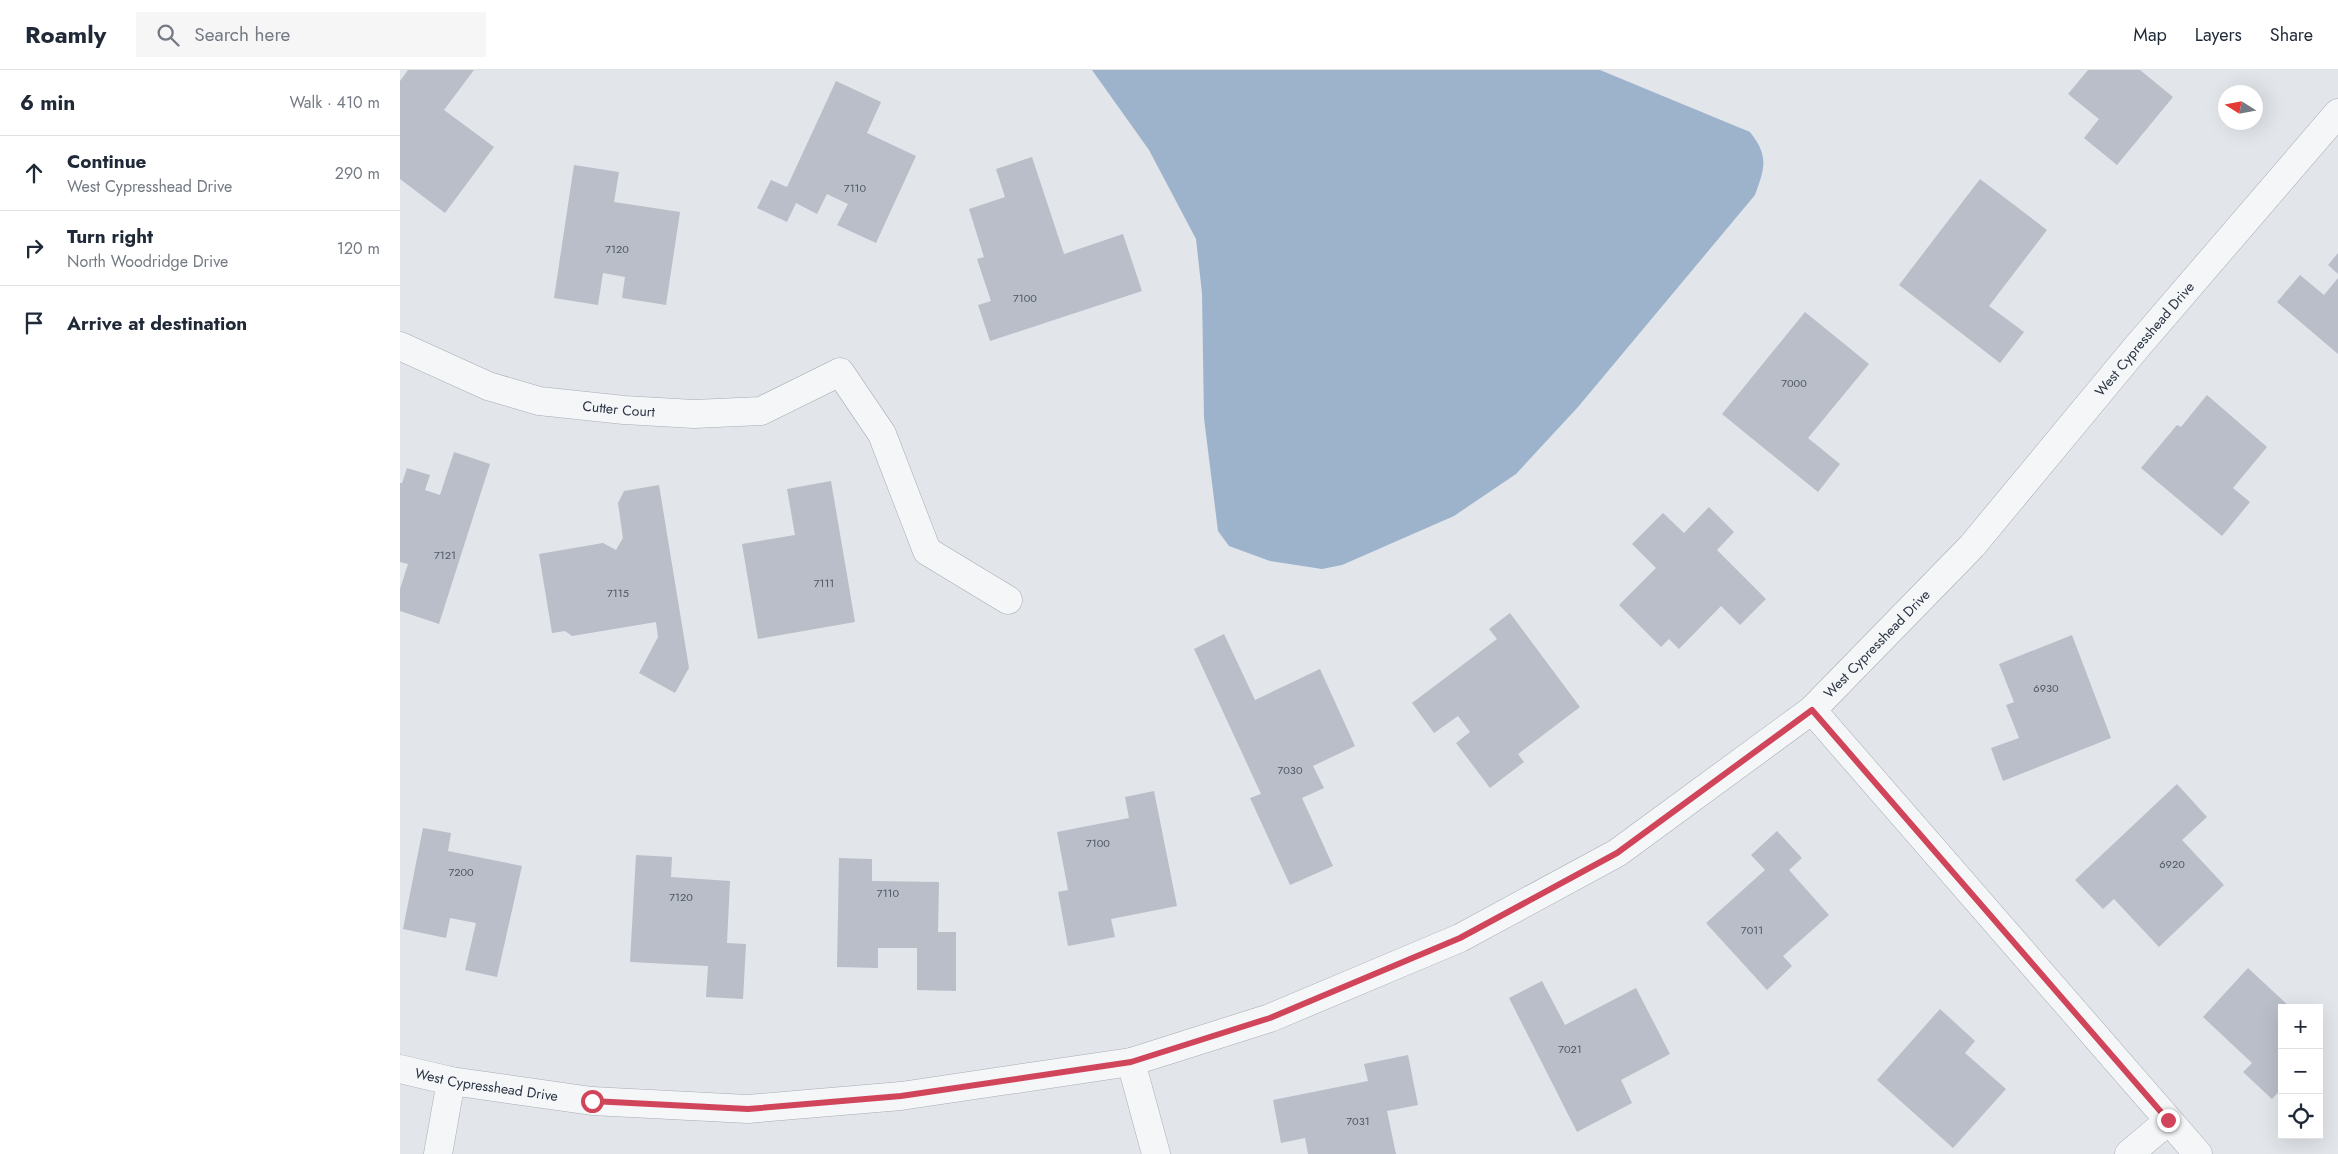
<!DOCTYPE html>
<html lang="en">
<head>
<meta charset="utf-8">
<style>
  body { margin:0; font-family:Jost,sans-serif; background:#f6f6f7; color:#1f2937 }
  .controls { position:absolute; right:15px; bottom:15px; display:grid; overflow:hidden; border-radius:0px; box-shadow:0 5px 20px #0002 }
  .controls button { width:45px; height:45px; display:grid; place-items:center; padding:0; border:0; border-bottom:1px solid #e0e1e3; background:#fff; color:#1f2937; font:25px sans-serif }
  .compass { position:absolute; left:1818px; top:15px; width:45px; height:45px; border-radius:50%; background:#fff; box-shadow:0 5px 20px #0002; rotate:281deg }
  .stop { position:absolute; width:15px; height:15px; margin:-11px; border:4px solid #d1455b; border-radius:50%; background:#fff }
  .stop.end { background:#d1455b; border-color:#fff; box-shadow:0 1px 5px #0008 }
  .list { margin:0; padding:0; list-style:none }
  h2 { display:flex; justify-content:space-between; align-items:center; height:65px; margin:0; padding:0 20px; font-size:21px }
  h2 small { font-size:16px; font-weight:400; color:#747a83 }
  .list li { display:grid; grid-template-columns:32px 1fr auto; gap:15px; align-items:center; box-sizing:border-box; height:75px; padding:0 20px; border-top:1px solid #e0e1e3 }
  .list b { display:block; font-size:19px; white-space:nowrap }
  .list p { margin:0; font-size:16px; white-space:nowrap; color:#747a83 }
  .list em { font-size:16px; font-style:normal; color:#747a83 }
  .icon { flex:none; width:28px; height:28px; fill:none; stroke:currentColor; stroke-width:2; stroke-linecap:round; stroke-linejoin:round }
  .map { position:relative; flex:none; width:1938px; height:1084px; overflow:hidden }
  header { display:flex; align-items:center; gap:30px; box-sizing:border-box; height:70px; padding:0 25px; background:#fff; border-bottom:1px solid #e0e1e3 }
  header strong { font-size:24px }
  nav { display:flex; gap:28px; margin-inline-start:auto; font-size:18px }
  .search { width:350px; height:45px; background:#f6f6f7; display:flex; align-items:center; gap:12px; box-sizing:border-box; padding:0 18px; border-radius:0px; color:#747a83; font-size:19px }
  main { display:flex }
  aside { flex:1; background:#fff }
  .map>svg:first-child { display:block }
  .water { fill:#9cb3cb }
  .building { fill:#b9bec8 }
  .lines { fill:none; stroke-linecap:round; stroke-linejoin:round }
  .minor-casing { stroke:#a7acb5; stroke-width:29 }
  .minor { stroke:#f4f6f8; stroke-width:28 }
  .route { stroke:#d1455b; stroke-width:6 }
  .labels { text-anchor:middle; dominant-baseline:central; stroke-width:5; stroke-linejoin:round; paint-order:stroke }
  .number-label { font-size:11px; fill:#4d5664 }
  .street-label { font-size:14px; fill:#293343; stroke:#f1f4f8 }
</style>
</head>
<body>
<header>
<strong>Roamly</strong>
<div class="search"><svg class="icon" aria-label="search" viewBox="0 0 24 24"><circle cx="10" cy="10" r="6"/><path d="M15 15l6 6"/></svg>Search here</div>
<nav><a>Map</a><a>Layers</a><a>Share</a></nav>
</header>
<main>
<aside>
<h2>6 min<small>Walk · 410 m</small></h2>
<ul class="list">
<li><svg class="icon" aria-label="ahead" viewBox="0 0 24 24"><path d="M12 20V5M6 11l6-6 6 6"/></svg><div><b>Continue</b><p>West Cypresshead Drive</p></div><em>290 m</em></li>
<li><svg class="icon" aria-label="right" viewBox="0 0 24 24"><path d="M7 20v-9h11M14 6l5 5-5 5"/></svg><div><b>Turn right</b><p>North Woodridge Drive</p></div><em>120 m</em></li>
<li><svg class="icon" aria-label="arrive" viewBox="0 0 24 24"><path d="M6 21V4h12l-3 4 3 4H6"/></svg><div><b>Arrive at destination</b></div></li>
</ul>
</aside>
<div class="map">
<svg width="1938" height="1084" viewBox="0 0 1938 1084">
  <rect width="100%" height="100%" fill="#e2e5ea"/>
  <path class="water" d="M692 0H1200L1350 62C1369 86 1365 98 1355 125L1178 337 1116 404 1054 446 942 495 922 499 870 491 829 476 818 461 804 348 802 223 796 169 749 80Z"/>
  <g class="building">
    <polygon points="8,0 74,0 44,40 94,77 45,143 0,109 0,11"/>
    <polygon points="1688,0 1740,0 1773,27 1717,95 1684,68 1699,49 1668,24"/>
    <polygon points="436,11 481,32 467,63 516,86 476,173 437,155 448,134 427,124 417,144 396,133 387,152 357,138 371,110 387,117"/>
    <polygon points="632,87 664,184 723,164 742,221 590,271 578,235 591,231 577,189 584,187 569,139 605,127 596,99"/>
    <polygon points="174,95 219,102 214,132 280,142 266,235 222,228 225,207 203,203 198,235 154,228"/>
    <polygon points="1580,109 1647,160 1589,236 1624,262 1600,293 1499,215"/>
    <polygon points="1938,183 1938,204 1928,195"/>
    <polygon points="1900,205 1924,225 1938,208 1938,284 1877,232"/>
    <polygon points="1405,242 1469,294 1408,368 1440,394 1418,422 1322,344"/>
    <polygon points="1807,325 1867,377 1833,418 1850,432 1822,466 1741,398 1777,355 1781,357"/>
    <polygon points="54,382 90,394 39,554 0,541 0,519 8,494 0,492 0,413 2,413 7,398 30,405 25,420 40,425"/>
    <polygon points="431,411 455,552 358,569 342,474 395,465 387,419"/>
    <polygon points="259,415 289,598 275,623 239,603 258,567 256,552 172,566 165,561 152,563 139,484 203,473 216,480 223,468 218,433 224,421"/>
    <polygon points="1309,437 1334,462 1317,480 1366,529 1340,555 1321,536 1279,579 1269,569 1261,577 1219,535 1256,498 1232,474 1263,443 1284,463"/>
    <polygon points="1110,543 1180,637 1118,684 1124,692 1090,718 1056,673 1070,662 1058,646 1034,663 1012,633 1097,569 1089,559"/>
    <polygon points="824,564 855,630 920,599 955,676 913,696 924,718 902,728 933,796 890,815 850,728 861,724 794,579"/>
    <polygon points="1672,565 1711,668 1603,711 1591,678 1619,668 1606,635 1614,632 1599,594"/>
    <polygon points="1777,714 1807,747 1782,770 1824,815 1759,877 1714,829 1703,839 1675,810"/>
    <polygon points="754,721 777,836 711,849 715,867 668,876 658,822 668,820 657,762 729,748 725,727"/>
    <polygon points="23,758 51,763 48,781 122,796 97,907 65,900 76,853 50,848 46,868 3,859"/>
    <polygon points="1377,761 1402,788 1389,800 1429,845 1383,886 1392,896 1367,920 1306,853 1365,800 1351,785"/>
    <polygon points="236,785 272,787 271,807 330,811 327,873 346,874 343,929 306,927 308,896 230,892"/>
    <polygon points="439,788 472,789 472,811 539,812 538,862 556,862 556,921 517,920 517,878 478,878 478,898 437,897"/>
    <polygon points="1848,898 1891,938 1882,938 1882,1018 1872,1029 1843,1002 1852,993 1803,947"/>
    <polygon points="1142,911 1165,955 1236,918 1270,984 1221,1010 1232,1033 1177,1062 1109,928"/>
    <polygon points="1540,939 1575,971 1565,983 1606,1019 1553,1078 1477,1010"/>
    <polygon points="1008,985 1018,1035 987,1041 996,1084 908,1084 905,1068 881,1073 873,1030 968,1011 964,994"/>
  </g>
  <g class="lines">
    <defs>
      <g id="minor">
        <path id="s1" d="M0 276 88 316 139 331 224 340 294 344 361 341 440 302 482 364 527 481 608 530"/>
        <polyline points="1412,640 1798,1084"/>
        <polyline points="731,992 756,1084"/>
        <path id="s2" d="M0 999 51 1011 192 1031 348 1039 501 1026 731 992 870 948 1060 868 1217 783 1412 640 1572 476 1736 278 1938 43"/>
        <polyline points="38,1084 51,1011"/>
        <polyline points="1729,1084 1768,1051"/>
      </g>
    </defs>
    <use href="#minor" class="minor-casing"/>
    <use href="#minor" class="minor"/>
  </g>
  <g class="lines">
    <polyline class="route" points="192,1031 348,1039 501,1026 731,992 870,948 1060,868 1217,783 1412,640 1768,1050"/>
  </g>
  <g class="labels">
    <g class="number-label">
      <text x="455" y="118">7110</text>
      <text x="217" y="179">7120</text>
      <text x="625" y="228">7100</text>
      <text x="1394" y="313">7000</text>
      <text x="45" y="485">7121</text>
      <text x="424" y="513">7111</text>
      <text x="218" y="523">7115</text>
      <text x="1646" y="618">6930</text>
      <text x="890" y="700">7030</text>
      <text x="698" y="773">7100</text>
      <text x="1772" y="794">6920</text>
      <text x="61" y="802">7200</text>
      <text x="488" y="823">7110</text>
      <text x="281" y="827">7120</text>
      <text x="1352" y="860">7011</text>
      <text x="1170" y="979">7021</text>
      <text x="958" y="1051">7031</text>
    </g>
    <g class="street-label">
      <text stroke="none"><textPath href="#s2" startOffset="2008">West Cypresshead Drive</textPath></text>
      <text stroke="none"><textPath href="#s1" startOffset="230">Cutter Court</textPath></text>
      <text stroke="none"><textPath href="#s2" startOffset="1602">West Cypresshead Drive</textPath></text>
      <text stroke="none"><textPath href="#s2" startOffset="88">West Cypresshead Drive</textPath></text>
    </g>
  </g>
</svg>
<div class="controls">
<button>+</button>
<button>−</button>
<button><svg class="icon" aria-label="locate" viewBox="0 0 24 24"><circle cx="12" cy="12" r="6"/><path d="M12 2v4M12 18v4M2 12h4M18 12h4"/></svg></button>
</div>
<svg class="compass" viewBox="-18 -18 36 36"><path d="M0-13l5 13h-10z" fill="#e53935"/><path d="M0 13l5-13h-10z" fill="#747a83"/></svg>
<div class="stop" style="left:192px;top:1031px"></div>
<div class="stop end" style="left:1768px;top:1050px"></div>
</div>
</main>
</body>
</html>
